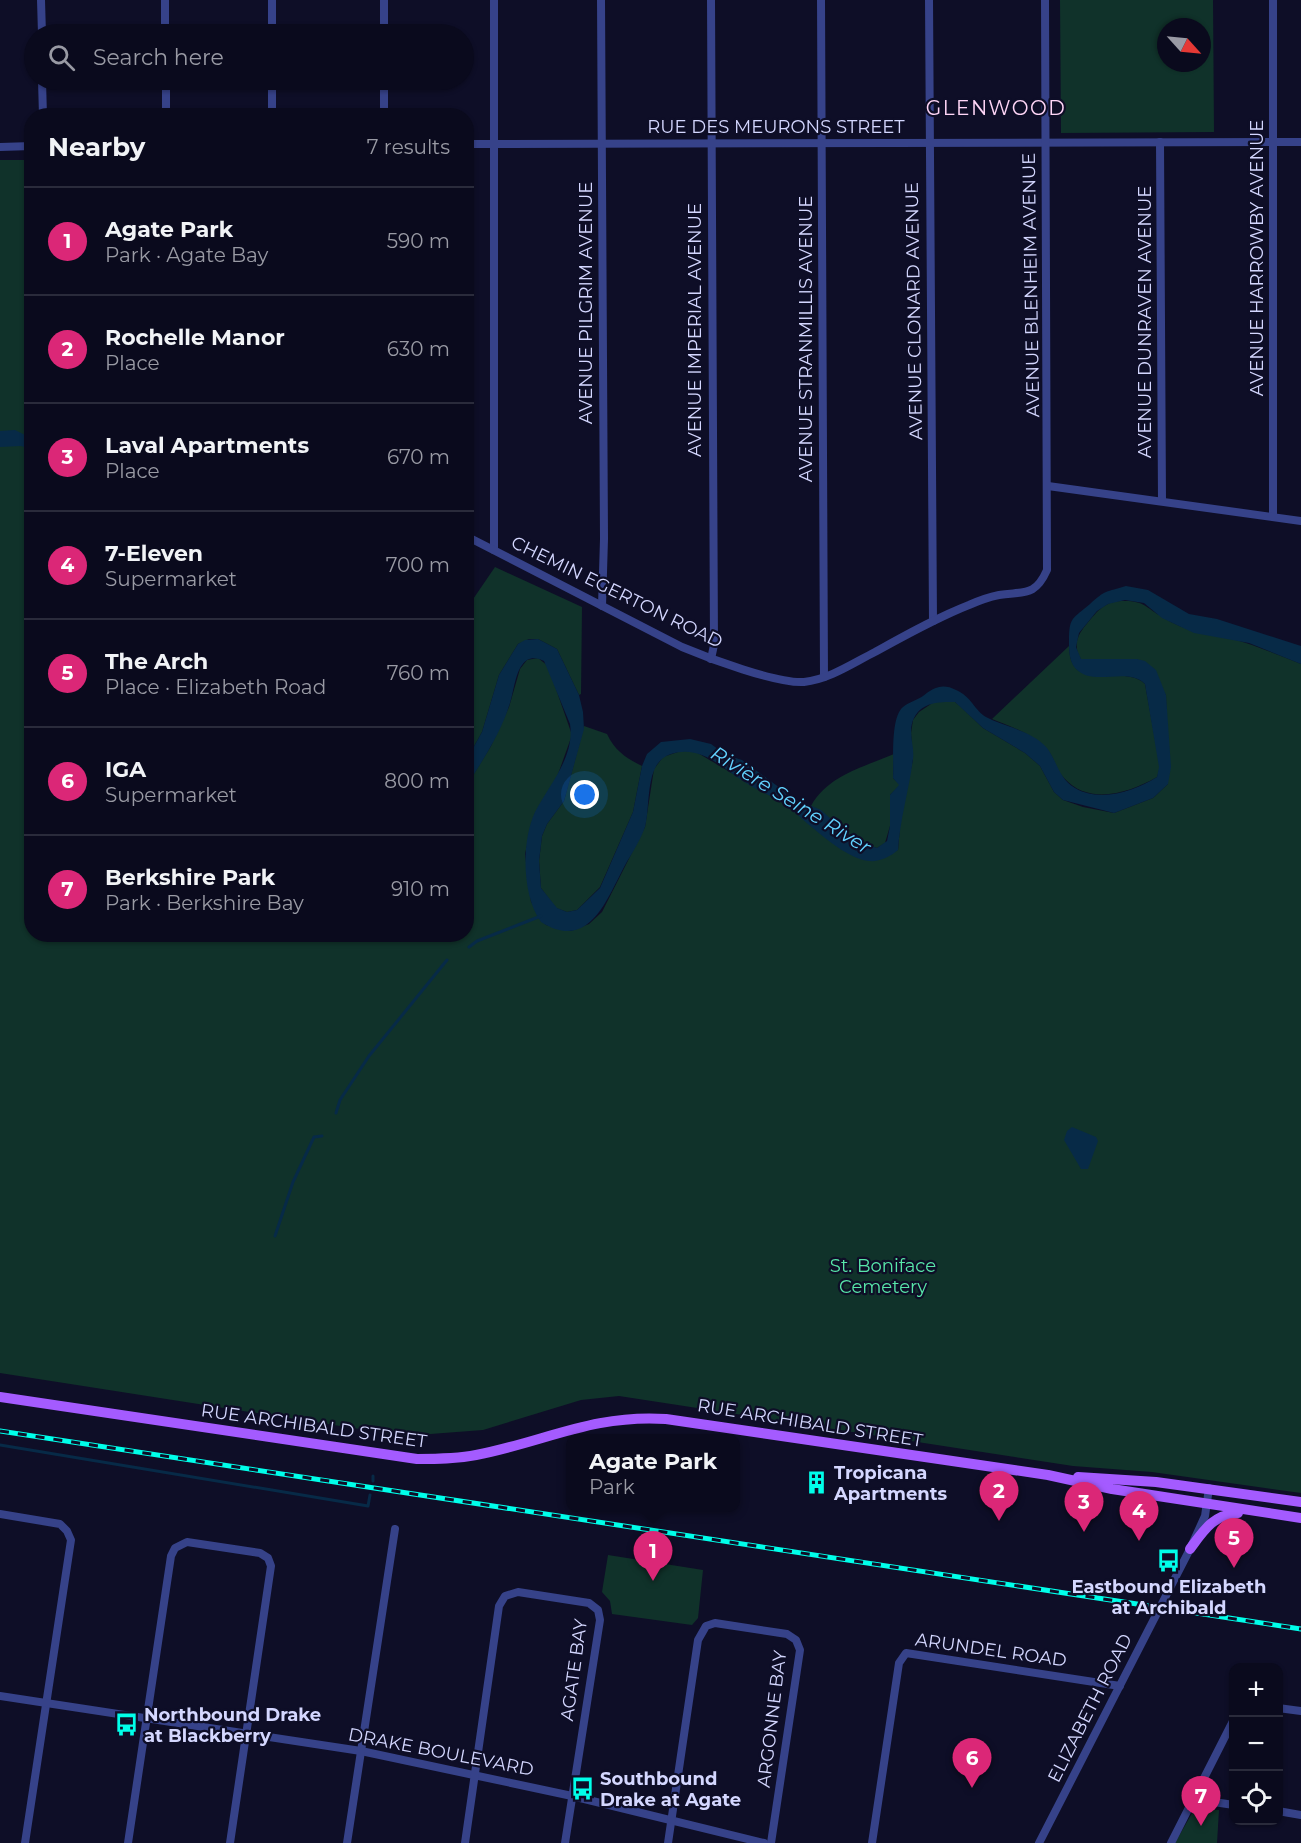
<!DOCTYPE html>
<html lang="en">
<head>
<meta charset="utf-8">
<style>
  body { margin:0; font-family:Montserrat,sans-serif; background:#18182a; color:#f1f3f6 }
  .controls { position:absolute; right:18px; bottom:18px; display:grid; overflow:hidden; border-radius:12px; box-shadow:0 2px 4px #0004 }
  .controls button { width:54px; height:54px; display:grid; place-items:center; padding:0; border:0; border-bottom:2px solid #2a2b3b; background:#0a0a1d; color:#f1f3f6; font:30px sans-serif }
  .compass { position:absolute; left:1157px; top:18px; width:54px; height:54px; border-radius:50%; background:#0a0a1d; box-shadow:0 2px 4px #0004; rotate:117deg }
  .you { position:absolute; left:585px; top:795px; width:21px; height:21px; margin:-15px; border:4px solid #fff; border-radius:50%; background:#1a73e8; box-shadow:0 0 0 9px #1a73e833 }
  .badge { display:grid; place-items:center; width:39px; height:39px; border-radius:50%; background:#db2777; color:#fff; font-size:20px; font-weight:700 }
  .pin { position:absolute; translate:-50% -50px; filter:drop-shadow(0 2px 3px #0008) }
  .pin::after { content:''; position:absolute; top:32px; width:21px; height:18px; background:inherit; clip-path:polygon(0 0,100% 0,50% 100%) }
  .popup { position:absolute; left:566px; top:1434px; width:174px; height:78px; box-sizing:border-box; display:grid; place-content:center; border-radius:12px; background:#0a0a1d; filter:drop-shadow(0 2px 4px #0005); font-size:20px; white-space:nowrap; color:#999aa4 }
  .popup b { font-size:22px; color:#f1f3f6 }
  .popup::after { content:''; position:absolute; left:50%; top:100%; margin-left:-12px; border:12px solid transparent; border-top-color:#0a0a1d }
  .list { margin:0; padding:0; list-style:none }
  h2 { display:flex; justify-content:space-between; align-items:center; height:78px; margin:0; padding:0 24px; font-size:26px }
  h2 small { font-size:20px; font-weight:400; color:#999aa4 }
  .list li { display:grid; grid-template-columns:39px 1fr auto; gap:18px; align-items:center; box-sizing:border-box; height:108px; padding:0 24px; border-top:2px solid #2a2b3b }
  .list b { display:block; font-size:22px; white-space:nowrap }
  .list p { margin:0; font-size:20px; white-space:nowrap; color:#999aa4 }
  .list em { font-size:20px; font-style:normal; color:#999aa4 }
  .icon { flex:none; width:33px; height:33px; fill:none; stroke:currentColor; stroke-width:2; stroke-linecap:round; stroke-linejoin:round }
  .map { position:relative; flex:none; width:1301px; height:1843px; overflow:hidden }
  .search { position:absolute; background:#0a0a1d; box-shadow:0 2px 4px #0004; left:24px; top:24px; width:450px; height:66px; display:flex; align-items:center; gap:15px; box-sizing:border-box; padding:0 21px; border-radius:33px; color:#999aa4; font-size:22px }
  .panel { position:absolute; background:#0a0a1d; box-shadow:0 2px 4px #0004; left:24px; top:108px; width:450px; height:834px; border-radius:24px }
  .map>svg:first-child { display:block }
  .green { fill:#10322a; fill-rule:evenodd }
  .water { fill:#072a47 }
  .lines { fill:none; stroke-linecap:round; stroke-linejoin:round }
  .stream { stroke:#072a47; stroke-width:3 }
  .minor { stroke:#364289; stroke-width:8 }
  .major { stroke:#a45bff; stroke-width:10 }
  .rail-casing { stroke:#00ffea; stroke-width:5 }
  .rail { stroke:#0e0e27; stroke-width:3; stroke-dasharray:9; stroke-linecap:butt }
  .labels { text-anchor:middle; dominant-baseline:central; stroke-width:4.5; stroke-linejoin:round; paint-order:stroke }
  .street-label { font-size:18px; fill:#d4d7ff; stroke:#0e0e27 }
  .park-label { font-size:18px; fill:#58e7a9; stroke:#0e0e27 }
  .poi-label { font-size:18px; font-weight:bold; fill:#d4d7ff; stroke:#0e0e27; text-anchor:start }
  .neighbourhood-label { font-size:20px; letter-spacing:1.5px; fill:#ffd6f7; stroke:#0e0e27 }
  .water-label { font-size:20px; font-style:italic; fill:#62d3ff; stroke:#0e0e27 }
</style>
</head>
<body>
<div class="map">
<svg width="1301" height="1843" viewBox="0 0 1301 1843">
  <rect width="100%" height="100%" fill="#0e0e27"/>
  <g class="green">
    <path d="M1060 0H1213L1214 132 1061 133ZM1166 27H1202V63H1166Z"/>
    <path d="M0 160H32V934H466L467 785 491 746 509 707 520 669 527 660 538 658 548 666 572 735 557 777 535 813 525 854 531 902 536 908 538 917 546 925 571 931 589 924 602 912 645 827 654 769 663 757 684 750 696 752 781 802 858 858 898 850 901 814 913 760 911 733 913 720 919 712 934 702H955L961 707 983 728 1025 753 1040 766 1054 792 1063 800 1083 807 1114 813 1153 798 1168 784 1166 695 1137 659H1081C1073 647 1077 636 1085 626 1095 614 1104 601 1121 601 1143 600 1146 607 1162 617 1188 633 1205 632 1232 639 1255 645 1278 655 1301 664V1493L1152 1472 1073 1466 619 1396 581 1400 483 1430 404 1436 0 1373Z"/>
    <polygon points="495,567 582,607 581,694 579,695 557,649 538,639 529,639 518,644 499,675 482,732 467,759 467,608"/>
    <path d="M1069 646C1070 697 1123 662 1145 684L1160 767 1157 777C1129 793 1089 806 1064 778 1055 769 1054 755 1045 747 1031 733 1009 726 992 719Z"/>
    <path d="M584 726 607 734C615 751 626 758 642 766L633 812 600 887 577 910 567 912 556 908 541 888 539 861 542 836 547 824 564 801Z"/>
    <path d="M894 754 893 778 900 785 890 795V826L885 843 877 848C849 841 835 820 811 806 828 775 864 767 894 754Z"/>
    <polygon points="608,1555 703,1570 698,1618 692,1625 612,1614 610,1601 602,1592"/>
    <polygon points="1195,1808 1219,1810 1217,1843 1175,1843"/>
  </g>
  <g class="water">
    <polygon points="15,430 31,438 31,449 21,446 0,447 0,431"/>
    <path d="M1126 586 1148 590 1189 614 1217 619 1301 646V664L1249 643 1194 633 1162 618 1144 603 1125 600 1108 604 1097 611 1079 633 1076 647 1081 659H1137L1145 661 1156 670 1166 695 1171 767 1168 784 1153 798 1114 813 1063 800 1054 792 1040 766 1025 753 983 728 955 702C939 702 922 702 914 718 907 732 915 746 913 759 909 790 900 819 898 850 890 857 879 862 869 861 843 859 804 819 783 803 770 795 756 790 743 781 720 766 700 745 671 754 644 762 651 805 645 827 640 842 629 857 622 871 605 904 587 951 541 922 522 896 521 842 535 812 549 785 575 757 570 724L544 661C539 658 532 657 527 660 515 668 514 692 510 703 501 733 483 760 467 785V759L482 732 499 675 518 644 525 640 538 639 557 649 579 695 583 712 584 729 564 801 547 824 542 836 539 861 541 888 557 908 567 912 577 910 600 888 633 812 642 766 647 754 661 742 690 739 711 744 726 755 742 760 795 799 821 810 854 840 877 848 887 841 890 826V795L899 785 893 778C894 761 890 718 903 707 909 702 917 700 923 696 934 687 943 683 956 690 971 696 975 711 986 717 1004 727 1032 730 1047 748 1057 761 1059 779 1075 788 1100 803 1135 791 1157 777L1159 767 1145 684C1127 666 1093 688 1075 668 1069 660 1069 651 1069 641 1069 616 1073 619 1090 604 1105 590 1106 592 1126 586Z"/>
    <polygon points="1072,1127 1096,1137 1098,1141 1088,1169 1081,1169 1064,1140 1067,1131"/>
  </g>
  <g class="lines">
    <g class="stream">
      <polyline points="469,947 477,941 541,916"/>
      <polyline points="336,1113 340,1100 369,1056 447,960"/>
      <polyline points="275,1236 293,1182 314,1137 322,1136"/>
      <polyline points="0,1445 368,1506 370,1495"/>
      <polyline points="373,1481 373,1476"/>
    </g>
    <g class="minor">
      <polyline points="41,0 42,34"/>
      <polyline points="165,0 165,34"/>
      <polyline points="272,0 272,34"/>
      <polyline points="384,0 384,34"/>
      <polyline points="494,0 494,550"/>
      <polyline points="601,0 604,539 602,606"/>
      <polyline points="711,0 714,645 711,659"/>
      <polyline points="821,0 824,677"/>
      <polyline points="929,0 933,621"/>
      <polyline points="1273,0 1273,516"/>
      <polyline points="42,80 43,116"/>
      <polyline points="166,80 166,116"/>
      <polyline points="272,80 272,116"/>
      <polyline points="384,80 384,116"/>
      <polyline points="1160,142 1162,501"/>
      <polyline points="466,144 1301,142"/>
      <polyline points="0,147 32,146"/>
      <polyline points="1048,486 1301,521"/>
      <path d="M466 536 682 647C708 658 777 684 804 682 830 679 853 663 875 652 906 635 936 618 969 605 978 601 989 597 999 595 1024 591 1035 597 1047 570L1045 0"/>
      <polyline points="0,1514 60,1524 67,1531 71,1540 25,1843"/>
      <polyline points="0,1696 361,1751 572,1796 764,1843"/>
      <polyline points="1278,1708 1301,1711"/>
      <polyline points="1193,1799 1234,1805"/>
      <polyline points="1278,1811 1301,1815"/>
      <polyline points="128,1843 171,1556 175,1548 187,1542 260,1553 268,1558 271,1566 230,1843"/>
      <polyline points="347,1843 395,1529"/>
      <polyline points="465,1843 499,1606 505,1596 518,1592 589,1603 598,1610 600,1620 565,1843"/>
      <polyline points="668,1843 698,1640 706,1626 715,1623 787,1634 796,1640 800,1650 771,1843"/>
      <polyline points="872,1843 899,1663 906,1653 1120,1686"/>
      <polyline points="1039,1843 1190,1549 1205,1516 1209,1488"/>
      <polyline points="1171,1843 1234,1719"/>
    </g>
    <g class="major">
      <path d="M0 1397 417 1459C437 1459 456 1459 476 1455 544 1442 593 1414 666 1419L1048 1475 1112 1489 1301 1518"/>
      <polyline points="1078,1477 1156,1482 1301,1502"/>
      <path d="M1190 1549C1204 1530 1213 1515 1238 1513"/>
    </g>
    <defs>
      <polyline id="rail" points="0,1431 1301,1629"/>
    </defs>
    <use href="#rail" class="rail-casing"/>
    <use href="#rail" class="rail"/>
  </g>
  <defs>
    <symbol id="building-bare" viewBox="-9 -9 18 18"><path d="M-4-6H4V6H1V3H-1V6H-4ZM-2.5-4.3h1.7v1.8h-1.7ZM.8-4.3h1.7v1.8H.8ZM-2.5-1h1.7V.8h-1.7ZM.8-1h1.7V.8H.8Z" fill="#00ffea" stroke="#0e0e27" stroke-width="2.5" paint-order="stroke"/></symbol>
    <symbol id="bus-bare" viewBox="-9 -9 18 18"><path d="M-5-6H5V4H4V6H2V4H-2V6H-4V4H-5ZM-3.5-4V0h7V-4ZM-3.5 1.2v1.5H-2V1.2ZM2 1.2v1.5H3.5V1.2Z" fill="#00ffea" stroke="#0e0e27" stroke-width="2.5" paint-order="stroke"/></symbol>
  </defs>
  <g fill-rule="evenodd">
    <use href="#building-bare" x="800" y="1466" width="33" height="33"/>
    <use href="#bus-bare" x="1152" y="1544" width="33" height="33"/>
    <use href="#bus-bare" x="110" y="1708" width="33" height="33"/>
    <use href="#bus-bare" x="566" y="1772" width="33" height="33"/>
  </g>
  <g class="labels">
    <g class="street-label">
      <text x="776" y="127">RUE DES MEURONS STREET</text>
      <text transform="translate(1257 258) rotate(-90)">AVENUE HARROWBY AVENUE</text>
      <text transform="translate(1031 285) rotate(-91)">AVENUE BLENHEIM AVENUE</text>
      <text transform="translate(586 303) rotate(-90)">AVENUE PILGRIM AVENUE</text>
      <text transform="translate(914 311) rotate(-91)">AVENUE CLONARD AVENUE</text>
      <text transform="translate(1145 322) rotate(-90)">AVENUE DUNRAVEN AVENUE</text>
      <text transform="translate(695 330) rotate(-90)">AVENUE IMPERIAL AVENUE</text>
      <text transform="translate(806 339) rotate(-90)">AVENUE STRANMILLIS AVENUE</text>
      <text transform="translate(617 592) rotate(26)">CHEMIN EGERTON ROAD</text>
      <text transform="translate(810 1423) rotate(9)">RUE ARCHIBALD STREET</text>
      <text transform="translate(314 1426) rotate(8)">RUE ARCHIBALD STREET</text>
      <text transform="translate(991 1650) rotate(8)">ARUNDEL ROAD</text>
      <text transform="translate(574 1670) rotate(-82)">AGATE BAY</text>
      <text transform="translate(1090 1708) rotate(-63)">ELIZABETH ROAD</text>
      <text transform="translate(772 1719) rotate(-83)">ARGONNE BAY</text>
      <text transform="translate(441 1752) rotate(11)">DRAKE BOULEVARD</text>
    </g>
    <g class="park-label">
      <text x="883" y="1266">St. Boniface<tspan x="883" dy="21">Cemetery</tspan></text>
    </g>
    <g class="poi-label">
      <text x="834" y="1473">Tropicana<tspan x="834" dy="21">Apartments</tspan></text>
      <text x="1169" y="1587" text-anchor="middle">Eastbound Elizabeth<tspan x="1169" dy="21">at Archibald</tspan></text>
      <text x="144" y="1715">Northbound Drake<tspan x="144" dy="21">at Blackberry</tspan></text>
      <text x="600" y="1779">Southbound<tspan x="600" dy="21">Drake at Agate</tspan></text>
    </g>
    <g class="neighbourhood-label">
      <text x="996" y="108">GLENWOOD</text>
    </g>
    <g class="water-label">
      <text transform="translate(791 800) rotate(32)">Rivière Seine River</text>
    </g>
  </g>
</svg>
<div class="controls">
<button>+</button>
<button>−</button>
<button><svg class="icon" aria-label="locate" viewBox="0 0 24 24"><circle cx="12" cy="12" r="6"/><path d="M12 2v4M12 18v4M2 12h4M18 12h4"/></svg></button>
</div>
<svg class="compass" viewBox="-18 -18 36 36"><path d="M0-13l5 13h-10z" fill="#e53935"/><path d="M0 13l5-13h-10z" fill="#999aa4"/></svg>
<div class="you"></div>
<div class="pin badge" style="left:653px;top:1581px">1</div>
<div class="popup"><b>Agate Park</b>Park</div>
<div class="pin badge" style="left:999px;top:1521px">2</div>
<div class="pin badge" style="left:1084px;top:1532px">3</div>
<div class="pin badge" style="left:1139px;top:1541px">4</div>
<div class="pin badge" style="left:1234px;top:1568px">5</div>
<div class="pin badge" style="left:972px;top:1788px">6</div>
<div class="pin badge" style="left:1201px;top:1826px">7</div>
<div class="search"><svg class="icon" aria-label="search" viewBox="0 0 24 24"><circle cx="10" cy="10" r="6"/><path d="M15 15l6 6"/></svg>Search here</div>
<section class="panel">
<h2>Nearby<small>7 results</small></h2>
<ul class="list">
<li><span class="badge">1</span><div><b>Agate Park</b><p>Park · Agate Bay</p></div><em>590 m</em></li>
<li><span class="badge">2</span><div><b>Rochelle Manor</b><p>Place</p></div><em>630 m</em></li>
<li><span class="badge">3</span><div><b>Laval Apartments</b><p>Place</p></div><em>670 m</em></li>
<li><span class="badge">4</span><div><b>7-Eleven</b><p>Supermarket</p></div><em>700 m</em></li>
<li><span class="badge">5</span><div><b>The Arch</b><p>Place · Elizabeth Road</p></div><em>760 m</em></li>
<li><span class="badge">6</span><div><b>IGA</b><p>Supermarket</p></div><em>800 m</em></li>
<li><span class="badge">7</span><div><b>Berkshire Park</b><p>Park · Berkshire Bay</p></div><em>910 m</em></li>
</ul>
</section>
</div>
</body>
</html>
